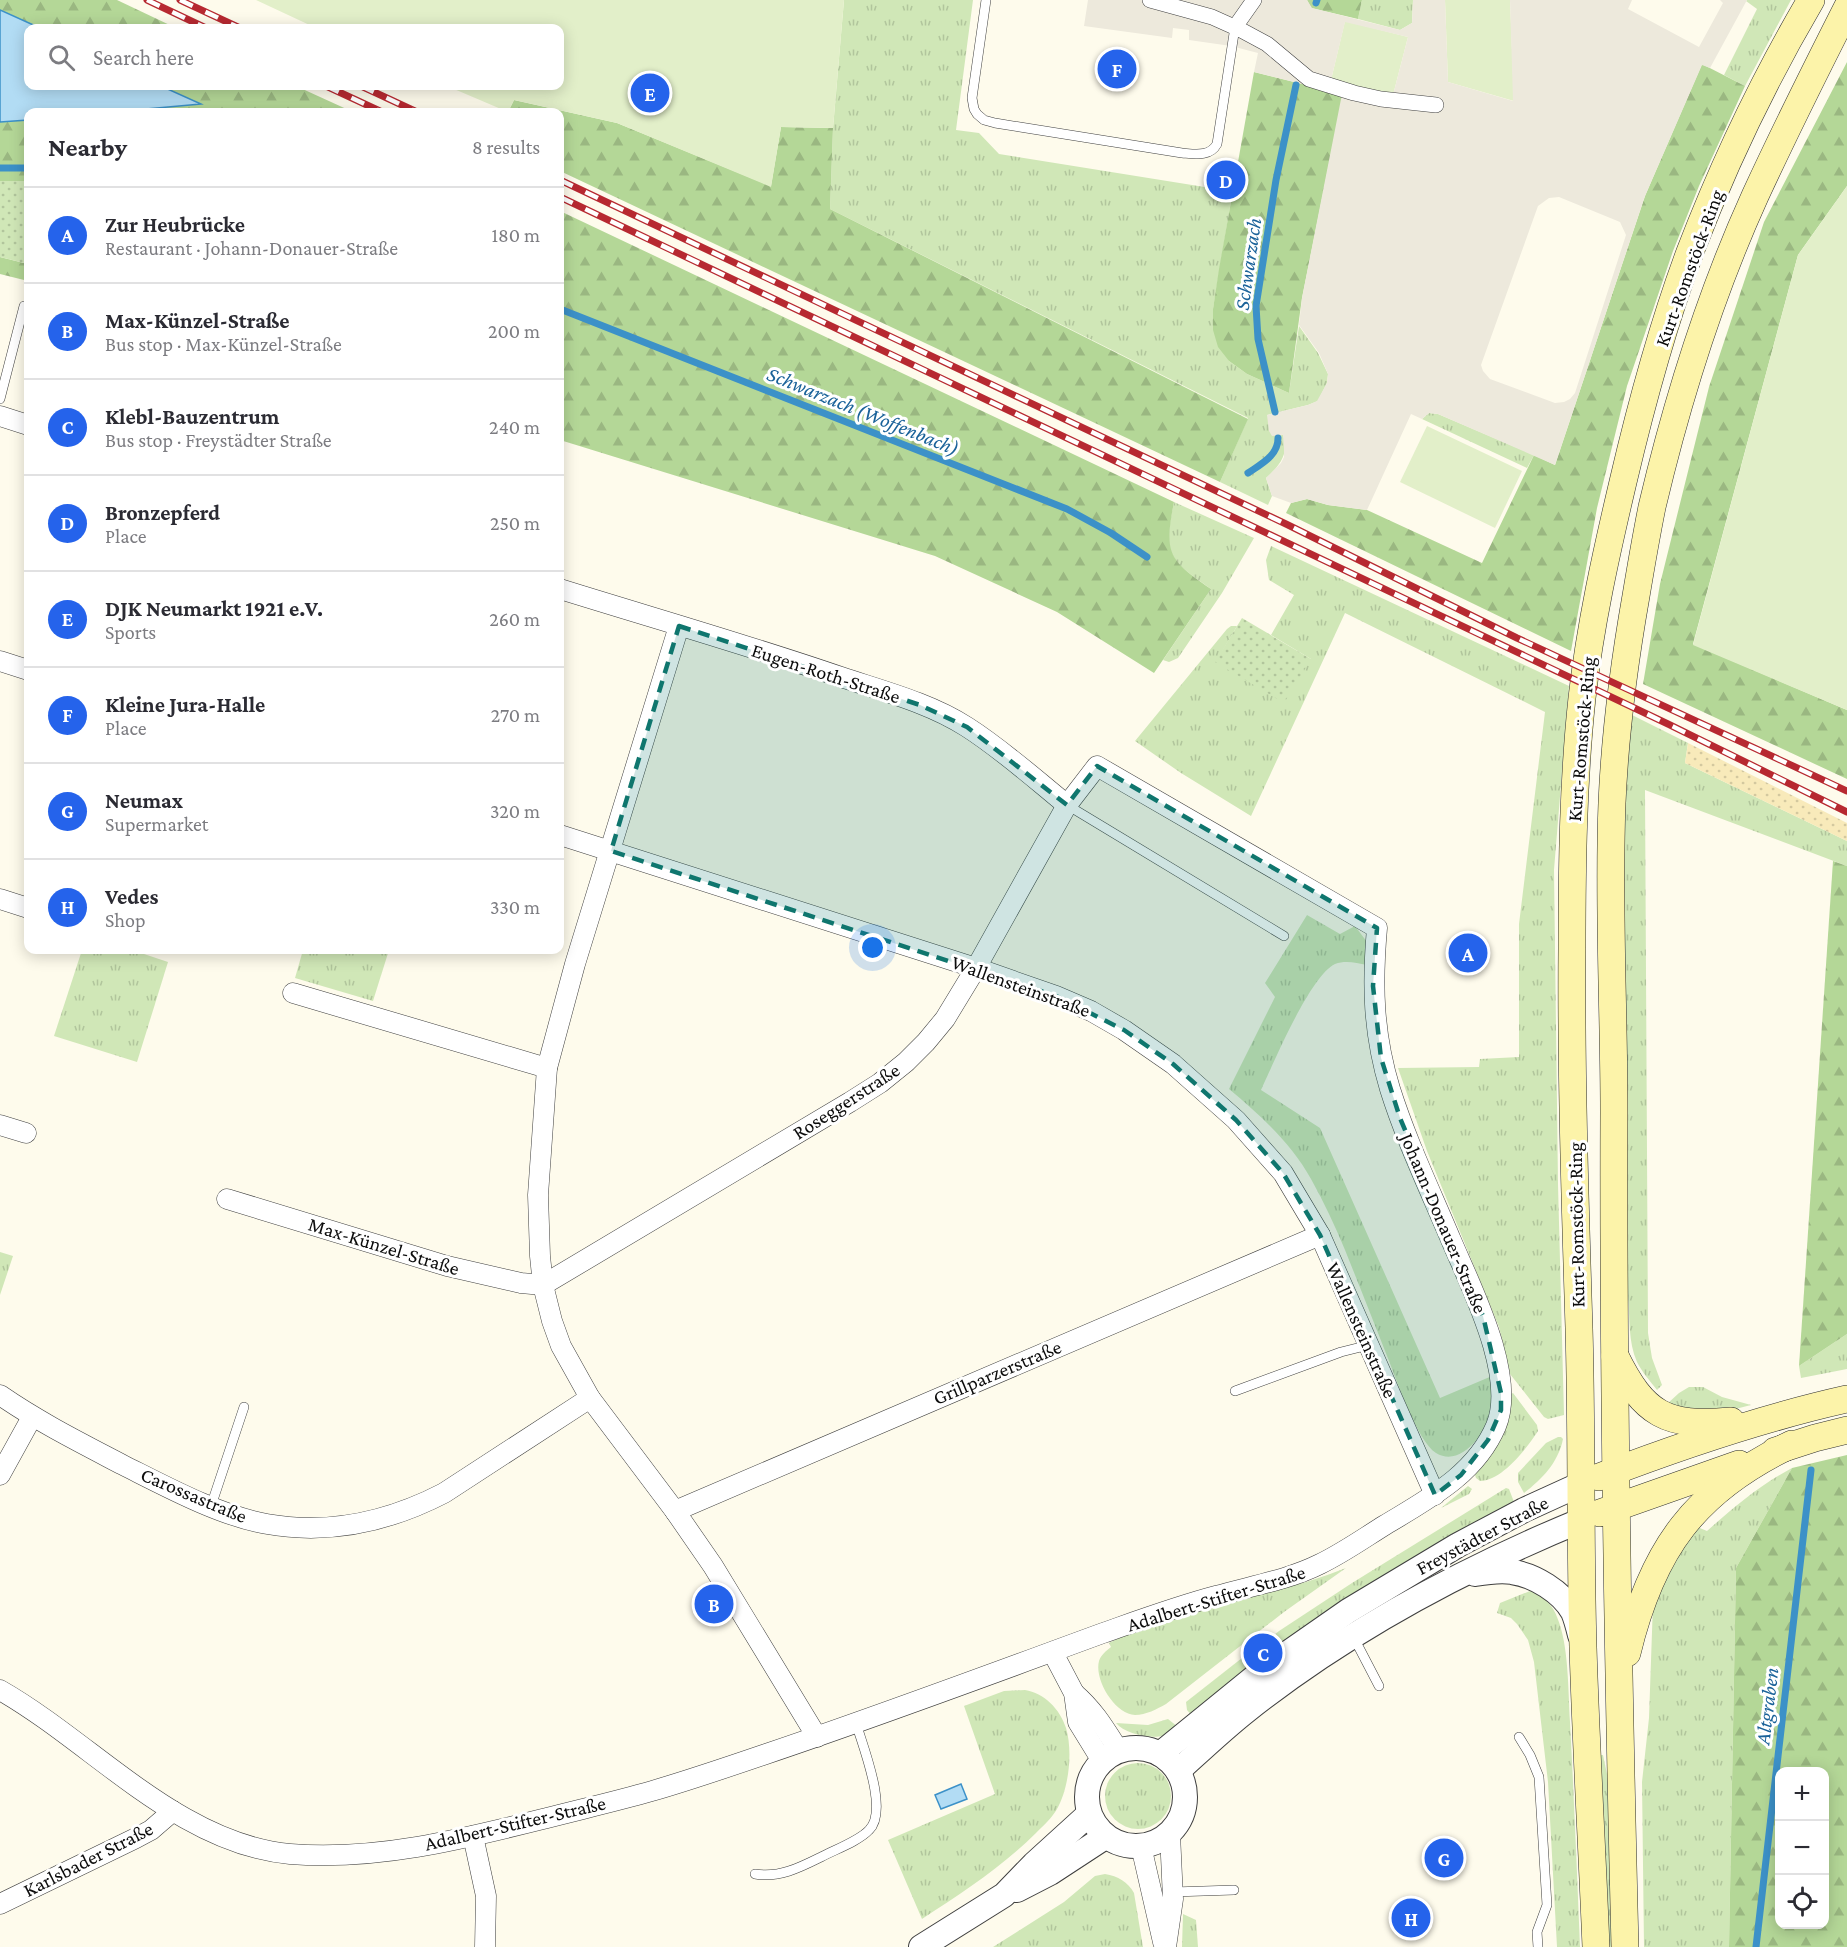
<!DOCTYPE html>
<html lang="en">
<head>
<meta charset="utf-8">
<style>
  body { margin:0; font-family:"Crimson Pro",serif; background:#f7f7f7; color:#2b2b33 }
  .controls { position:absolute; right:18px; bottom:18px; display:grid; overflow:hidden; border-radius:12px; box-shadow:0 3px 15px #0003 }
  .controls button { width:54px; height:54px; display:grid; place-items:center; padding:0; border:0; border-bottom:2px solid #e1e1e2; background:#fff; color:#2b2b33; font:30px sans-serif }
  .you { position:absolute; left:873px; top:948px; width:21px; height:21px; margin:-15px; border:4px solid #fff; border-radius:50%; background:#1a73e8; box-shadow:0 0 0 9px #1a73e833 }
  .badge { display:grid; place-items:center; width:39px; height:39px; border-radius:50%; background:#2563eb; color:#fff; font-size:20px; font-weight:700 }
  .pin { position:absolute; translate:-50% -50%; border:3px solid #fff; box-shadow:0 2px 6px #0006 }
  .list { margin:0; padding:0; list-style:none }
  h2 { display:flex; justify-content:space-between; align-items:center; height:78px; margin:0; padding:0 24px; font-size:26px }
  h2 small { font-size:20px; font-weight:400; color:#7c7c81 }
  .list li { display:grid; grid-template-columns:39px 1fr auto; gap:18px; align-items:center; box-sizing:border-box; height:96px; padding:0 24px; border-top:2px solid #e1e1e2 }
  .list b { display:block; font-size:22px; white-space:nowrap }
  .list p { margin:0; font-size:20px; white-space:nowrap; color:#7c7c81 }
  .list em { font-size:20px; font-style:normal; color:#7c7c81 }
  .icon { flex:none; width:33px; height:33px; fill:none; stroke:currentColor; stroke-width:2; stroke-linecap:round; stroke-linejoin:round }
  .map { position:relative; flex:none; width:1847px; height:1947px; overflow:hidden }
  .search { position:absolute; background:#fff; box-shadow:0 3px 15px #0003; left:24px; top:24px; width:540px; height:66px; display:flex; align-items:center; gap:15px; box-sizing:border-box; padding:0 21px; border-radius:12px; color:#7c7c81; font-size:22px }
  .panel { position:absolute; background:#fff; box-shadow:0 3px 15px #0003; left:24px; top:108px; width:540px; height:846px; border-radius:12px }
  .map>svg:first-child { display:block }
  .grass { fill:url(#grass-tufts) }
  .forest { fill:url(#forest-firs); fill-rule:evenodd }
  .sand { fill:url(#sand-dots) }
  .park { fill:url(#park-dots) }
  .pitch { fill:#e2efc9 }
  .plaza { fill:#ede9dc; fill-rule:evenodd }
  .water { fill:#b2dcf4; stroke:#3c91c8; stroke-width:1.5 }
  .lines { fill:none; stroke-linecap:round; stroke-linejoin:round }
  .stream { stroke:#3c91c8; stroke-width:7 }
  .service-casing { stroke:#3f3f3f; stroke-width:10 }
  .pedestrian-casing { stroke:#3f3f3f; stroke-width:16 }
  .minor-casing { stroke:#3f3f3f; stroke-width:21 }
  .tertiary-casing { stroke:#3f3f3f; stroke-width:26 }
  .secondary-casing { stroke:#2e2e2e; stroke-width:28 }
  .service { stroke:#fff; stroke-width:9 }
  .pedestrian { stroke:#fff; stroke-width:15 }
  .minor { stroke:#fff; stroke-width:20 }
  .tertiary { stroke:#fff; stroke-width:24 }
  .secondary { stroke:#fcf3a9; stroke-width:27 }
  .rail-casing { stroke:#b72931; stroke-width:7 }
  .rail { stroke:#fff; stroke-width:4.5; stroke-dasharray:14; stroke-linecap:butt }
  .marked { fill:#0f766e; fill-opacity:0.2; stroke:#0f766e; stroke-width:4.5; stroke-dasharray:12 8; stroke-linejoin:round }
  .labels { text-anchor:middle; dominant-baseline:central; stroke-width:6; stroke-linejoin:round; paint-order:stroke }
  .street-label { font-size:20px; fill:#0c0c0c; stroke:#fff }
  .water-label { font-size:21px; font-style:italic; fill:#1a6299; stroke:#fff }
</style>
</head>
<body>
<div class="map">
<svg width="1847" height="1947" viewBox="0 0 1847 1947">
  <defs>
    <pattern id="grass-tufts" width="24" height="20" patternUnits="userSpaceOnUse" patternTransform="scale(1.5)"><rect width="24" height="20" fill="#d0e7b7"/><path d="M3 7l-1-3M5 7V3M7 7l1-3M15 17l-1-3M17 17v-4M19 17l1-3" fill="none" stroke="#b1c59c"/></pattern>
    <pattern id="forest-firs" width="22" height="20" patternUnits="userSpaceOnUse" patternTransform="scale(1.5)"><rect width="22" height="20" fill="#b4d797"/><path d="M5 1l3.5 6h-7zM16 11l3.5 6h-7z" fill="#9ab781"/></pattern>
    <pattern id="sand-dots" width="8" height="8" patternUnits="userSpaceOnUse" patternTransform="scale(1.5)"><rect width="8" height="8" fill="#f8eaba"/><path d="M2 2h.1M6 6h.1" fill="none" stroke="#d3c89f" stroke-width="1.8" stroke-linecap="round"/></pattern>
    <pattern id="park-dots" width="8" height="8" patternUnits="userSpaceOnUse" patternTransform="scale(1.5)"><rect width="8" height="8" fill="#d0e7b7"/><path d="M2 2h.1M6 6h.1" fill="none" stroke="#b1c59c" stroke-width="1.8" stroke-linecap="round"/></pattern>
  </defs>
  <rect width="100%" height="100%" fill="#fefbec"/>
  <g class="grass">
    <path d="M844 0H973L956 130 979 133 999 154 1217 189 1220 169 1236 171 1213 309 1229 361 1247 374 1289 393 1299 326 1318 353 1328 374 1327 383 1318 401 1308 405 1267 415C1272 421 1280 428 1283 435 1290 453 1279 467 1266 478L1272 496 1268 505 1220 482 1248 418 830 209 833 128Z"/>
    <polygon points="1362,0 1413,0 1412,23 1400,30 1358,19"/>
    <polygon points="1747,0 1791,0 1745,86 1724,75 1757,9 1746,1"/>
    <polygon points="1429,413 1438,414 1534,455 1527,468 1422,419"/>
    <path d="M1174 502 1254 538 1222 593 1178 658 1169 662 1163 660 1211 589C1167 558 1163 555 1174 502Z"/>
    <polygon points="1271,546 1569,686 1554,870 1558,1184 1564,1415 1548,1419 1544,1417 1510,1374 1499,1327 1427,1151 1398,1068 1479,1067 1480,1059 1519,1057 1519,924 1545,712 1345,613 1251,816 1181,773 1135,741 1227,629 1231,626 1237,626 1216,662 1311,659 1271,635 1294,595 1269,580 1266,560"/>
    <path d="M1630 714 1688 743 1685 763 1847 841V866L1645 790 1648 1333 1652 1358 1662 1385 1657 1390C1650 1381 1642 1372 1637 1362 1628 1342 1630 1318 1628 1296L1624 1025 1623 846Z"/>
    <path d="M1307 915 1340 934 1355 926 1367 942V965C1356 963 1346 960 1335 964 1310 976 1274 1062 1261 1090L1320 1128 1440 1398 1492 1376C1492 1387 1493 1401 1491 1412 1486 1433 1461 1468 1436 1453 1417 1441 1396 1378 1387 1356 1373 1320 1359 1285 1345 1250 1335 1226 1324 1202 1311 1179 1291 1143 1260 1115 1229 1089L1275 997 1265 983Z"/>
    <polygon points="82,950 132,950 168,962 137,1062 54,1036"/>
    <polygon points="303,950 389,950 373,1001 295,978"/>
    <polygon points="0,1252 13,1256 0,1295"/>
    <polygon points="1847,1334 1847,1369 1801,1378 1799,1366"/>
    <polygon points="1689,1387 1703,1387 1722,1397 1751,1405 1712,1415 1667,1404 1679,1393"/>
    <path d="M1513 1393 1537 1425 1538 1431C1527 1448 1502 1481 1480 1481L1476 1478 1475 1475C1493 1447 1511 1429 1511 1394Z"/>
    <path d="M1558 1437H1561L1563 1439C1558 1463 1542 1479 1524 1493L1518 1482V1473L1546 1443Z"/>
    <path d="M1792 1468 1736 1568 1729 1947H1644L1642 1782 1649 1718 1653 1603 1695 1526 1707 1531C1734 1507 1760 1485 1792 1468Z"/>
    <polygon points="1468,1486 1472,1489 1469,1494 1441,1508"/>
    <polygon points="1506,1488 1509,1489 1514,1502 1265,1656 1260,1650 1259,1647 1279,1631 1352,1583"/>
    <path d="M1346 1568 1284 1612 1166 1704C1157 1709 1146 1715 1135 1715 1115 1714 1094 1680 1099 1661 1101 1655 1106 1651 1111 1647L1109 1643C1183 1605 1269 1599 1346 1568Z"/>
    <path d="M1530 1591 1538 1592C1546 1600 1553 1606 1557 1617 1569 1645 1568 1691 1570 1722 1574 1797 1577 1872 1580 1947H1557L1548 1782 1534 1662 1528 1640 1517 1624 1511 1618 1497 1613 1500 1603Z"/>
    <polygon points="1242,1658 1244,1659 1249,1668 1192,1716 1187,1710 1186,1702"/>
    <path d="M1025 1690C1044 1693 1060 1709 1066 1728 1073 1751 1069 1788 1057 1809 1052 1818 1043 1826 1036 1833 1002 1867 962 1893 922 1919L888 1840 995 1794 964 1706 1004 1691Z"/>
    <path d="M1168 1719 1178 1727C1174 1729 1170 1733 1166 1735 1152 1740 1125 1734 1116 1723L1148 1725Z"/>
    <polygon points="1596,1755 1603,1755 1615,1812 1619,1947 1606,1947"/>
    <circle cx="1138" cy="1796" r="33"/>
    <path d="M1105 1874C1118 1876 1128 1882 1134 1893L1143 1947H993L1064 1902 1095 1876Z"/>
    <polygon points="1183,1914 1196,1920 1198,1947 1182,1947"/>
  </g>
  <g class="forest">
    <polygon points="0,0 117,0 176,28 40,28 0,10"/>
    <polygon points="1307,0 1362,0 1358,19 1311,8"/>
    <polygon points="1847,62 1847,186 1798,255 1693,644 1847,710 1847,779 1643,684 1660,584 1709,387 1764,222"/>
    <polygon points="1702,64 1745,86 1699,186 1673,251 1627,386 1597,508 1571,651 1286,513 1291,503 1307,499 1328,505 1367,510 1482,563 1534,455 1555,465 1645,196"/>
    <polygon points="1254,72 1343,94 1302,298 1289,393 1247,374 1229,361 1218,347 1213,330 1213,309 1219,269"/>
    <polygon points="161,86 296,86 353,112 113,112 200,104"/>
    <polygon points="514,100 617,123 771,186 781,127 833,128 830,209 1248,419 1220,482 560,171 560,112 508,112"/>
    <polygon points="28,120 28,181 0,181 0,122"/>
    <path d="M560 211 1174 502C1164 554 1168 559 1211 589L1154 673 1057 612 935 556 560 440Z"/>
    <polygon points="0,257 28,264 28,281 0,274"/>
    <polygon points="1833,861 1847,866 1847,1334 1799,1366"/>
    <path d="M1847 1455V1947H1729L1736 1568 1792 1468ZM1780 1772H1824V1924H1780Z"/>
  </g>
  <polygon class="sand" points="1688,743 1847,823 1847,841 1685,763"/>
  <g class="park">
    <polygon points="0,181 28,181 28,264 0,257"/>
    <polygon points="1242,618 1311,659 1284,703 1215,662"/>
  </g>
  <g class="pitch">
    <polygon points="256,0 844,0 833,128 781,127 771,187 617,123 514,100 508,112 447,86 560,86 560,28 316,28"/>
    <polygon points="1445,0 1510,0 1514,101 1448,82"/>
    <polygon points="1345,21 1408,37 1393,95 1331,80"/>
    <polygon points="1847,186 1847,710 1693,645 1798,255"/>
    <polygon points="1427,426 1522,471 1495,528 1400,482"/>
  </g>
  <path class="plaza" d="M1088 0H1307L1312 8 1400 30 1412 23 1413 0H1445L1448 82 1513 101 1510 0H1632L1628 9 1699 47 1723 3 1720 0H1747L1710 68 1702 65 1645 196 1555 465 1438 414 1429 413 1422 419 1411 414 1367 510 1328 505 1307 499 1291 503 1272 496 1266 478 1281 463 1284 457V449L1283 435 1272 436 1269 431 1267 415 1308 405 1317 401 1327 383 1328 374 1319 353 1299 325 1302 298 1342 94 1254 72 1258 53 1231 46 1189 40V30L1173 28 1172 38 1084 26ZM1345 22 1408 37 1393 95 1331 80ZM1559 197 1620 222 1626 235 1575 393 1570 399 1564 402 1555 403 1490 379 1483 371 1481 365 1538 206 1549 198Z"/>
  <g class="water">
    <polygon points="0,10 40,28 28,28 28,86 161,86 201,104 113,112 28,112 28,120 0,122"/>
    <polygon points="961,1784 967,1799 941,1809 935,1795"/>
  </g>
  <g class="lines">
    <g class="stream">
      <polyline points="1316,3 1317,0"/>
      <polyline points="0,168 28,168"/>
      <polyline points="560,309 1067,509 1111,533 1147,557"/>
      <polyline points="1275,412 1258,339 1256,306 1276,180 1296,85"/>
      <path d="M1248 473C1261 464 1278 456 1278 438"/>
      <polyline points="1756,1947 1811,1470"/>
    </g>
    <defs>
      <g id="service">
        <path d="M986 0 972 98 974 109 977 114 984 120 995 123 1182 153C1195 154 1210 157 1217 144L1235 27"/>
        <polyline points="0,399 24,306"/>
        <polyline points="1067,805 1284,936"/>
        <polyline points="1235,1391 1341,1352 1369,1345"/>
        <polyline points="211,1506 244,1407"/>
        <polyline points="1354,1638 1379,1686"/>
        <polyline points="1519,1737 1530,1755 1539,1777 1547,1905 1537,1932 1538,1947"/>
        <path d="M755 1874C779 1878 799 1868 821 1857 834 1850 859 1841 869 1830 889 1811 863 1747 856 1723"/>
        <polyline points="1173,1892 1234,1890"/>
      </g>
      <g id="pedestrian">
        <polyline points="1150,0 1212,17 1241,30 1267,44 1309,79 1354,93 1381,99 1436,105"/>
        <polyline points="1235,27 1254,0"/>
      </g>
      <g id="minor">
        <polyline points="0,416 28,425"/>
        <path d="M560 589C653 618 748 645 841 677 883 691 930 703 967 727 1003 750 1035 779 1067 805"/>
        <polyline points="679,626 575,964 547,1068 538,1195 540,1256 543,1285 552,1321 561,1346 590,1398 675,1511 713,1566 817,1737"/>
        <polyline points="0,661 28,670"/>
        <polyline points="560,835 976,968 1056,996 1091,1011 1124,1030 1173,1064 1236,1120 1283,1173 1320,1235 1435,1495"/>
        <polyline points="0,899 28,908"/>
        <polyline points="293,993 547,1068"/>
        <polyline points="0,1125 26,1133"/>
        <path d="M0 1395C39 1422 81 1443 123 1465 165 1486 220 1516 267 1524 329 1535 388 1522 444 1493L590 1398"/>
        <polyline points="0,1475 32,1417"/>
        <polyline points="675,1511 1320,1235"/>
        <polyline points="1053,1653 1074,1693 1078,1722 1102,1761"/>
        <path d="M0 1690C93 1743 179 1844 290 1854 377 1861 463 1839 547 1818 582 1809 617 1801 652 1791 690 1780 728 1767 766 1754 879 1716 991 1674 1103 1633 1140 1620 1178 1606 1216 1596 1251 1586 1288 1580 1320 1564 1343 1553 1364 1538 1385 1525 1428 1499 1475 1475 1496 1426 1517 1376 1471 1287 1451 1240 1430 1190 1406 1140 1390 1089 1373 1033 1372 985 1377 928L1097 766 1067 805 976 968 945 1019 926 1042 906 1062 880 1083 850 1102 543 1285 521 1283 447 1266 227 1199"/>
        <path d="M1074 1693C1094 1710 1105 1729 1119 1751"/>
        <polyline points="473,1836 486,1896 485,1947"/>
        <polyline points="1141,1846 1163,1942"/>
        <polyline points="0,1904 136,1838 151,1830 173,1811"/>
        <polyline points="1166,1947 1173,1899 1170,1834"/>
      </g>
      <g id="tertiary">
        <path d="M1475 1574C1487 1572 1500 1570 1512 1572 1534 1575 1562 1592 1573 1612 1576 1619 1578 1627 1580 1635"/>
        <circle cx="1136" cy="1797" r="49"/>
        <polyline points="1160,1754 1262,1671 1348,1611 1458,1545 1524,1510 1581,1484"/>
        <path d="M1178 1771C1200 1751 1222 1730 1246 1711 1347 1631 1463 1569 1582 1520"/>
        <polyline points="1017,1890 1050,1873 1105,1837"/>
        <polyline points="921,1947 1004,1895 1034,1864 1089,1814"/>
      </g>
      <g id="secondary">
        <path d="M1615 1356C1644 1415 1666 1427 1731 1421"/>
        <polyline points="1775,1451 1815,1438 1847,1430"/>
        <path d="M1599 1477C1680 1446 1762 1418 1847 1399"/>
        <polyline points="1600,1513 1739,1464"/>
        <path d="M1627 1653C1652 1549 1695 1490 1792 1444"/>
        <path d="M1596 1947C1592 1847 1586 1747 1583 1647 1580 1541 1582 1434 1579 1328 1575 1201 1571 1075 1572 948 1572 865 1573 781 1582 698 1590 626 1606 554 1623 482 1641 405 1662 327 1690 252 1723 166 1764 80 1811 0"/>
        <path d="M1625 1947C1618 1668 1613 1390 1614 1111 1614 1009 1608 906 1612 803 1615 733 1624 664 1636 596 1641 566 1646 537 1652 507 1677 401 1710 295 1755 196 1784 133 1815 71 1847 8"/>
      </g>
    </defs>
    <use href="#service" class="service-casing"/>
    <use href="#pedestrian" class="pedestrian-casing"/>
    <use href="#minor" class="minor-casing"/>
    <use href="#tertiary" class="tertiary-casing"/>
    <use href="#secondary" class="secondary-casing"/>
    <use href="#service" class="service"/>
    <use href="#pedestrian" class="pedestrian"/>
    <use href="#minor" class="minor"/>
    <use href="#tertiary" class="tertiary"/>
    <use href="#secondary" class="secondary"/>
    <defs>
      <g id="rail">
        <polyline points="147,0 206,28"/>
        <polyline points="180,0 240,28"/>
        <polyline points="326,86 382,112"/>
        <polyline points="361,86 417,112"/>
        <polyline points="560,180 1286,524 1517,638 1847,791"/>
        <polyline points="560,197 1668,724 1847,812"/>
      </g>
    </defs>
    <use href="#rail" class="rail-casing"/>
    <use href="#rail" class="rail"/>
  </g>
  <path class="marked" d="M679 626 920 705 967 727 1067 805 1097 766 1377 928 1373 986 1381 1058 1400 1118 1483 1316 1501 1393V1410L1488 1440 1461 1475 1435 1495 1320 1235 1283 1173 1236 1120 1173 1064 1124 1030 1056 996 611 851Z"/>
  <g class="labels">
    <g class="street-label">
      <text transform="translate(1689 268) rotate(-70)">Kurt-Romstöck-Ring</text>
      <text transform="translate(826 673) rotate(18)">Eugen-Roth-Straße</text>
      <text transform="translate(1581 739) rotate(-85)">Kurt-Romstöck-Ring</text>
      <text transform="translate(1021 986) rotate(20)">Wallensteinstraße</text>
      <text transform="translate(846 1101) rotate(-33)">Roseggerstraße</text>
      <text transform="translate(1444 1223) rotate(67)">Johann-Donauer-Straße</text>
      <text transform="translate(1576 1225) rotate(-91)">Kurt-Romstöck-Ring</text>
      <text transform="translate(384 1246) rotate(17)">Max-Künzel-Straße</text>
      <text transform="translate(1362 1330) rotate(66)">Wallensteinstraße</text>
      <text transform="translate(997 1372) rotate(-23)">Grillparzerstraße</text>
      <text transform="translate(194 1495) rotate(23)">Carossastraße</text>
      <text transform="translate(1482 1535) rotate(-28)">Freystädter Straße</text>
      <text transform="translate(1216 1598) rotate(-17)">Adalbert-Stifter-Straße</text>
      <text transform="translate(515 1823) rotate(-13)">Adalbert-Stifter-Straße</text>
      <text transform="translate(88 1859) rotate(-27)">Karlsbader Straße</text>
    </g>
    <g class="water-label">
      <text transform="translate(1248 264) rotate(-82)">Schwarzach</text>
      <text transform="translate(863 411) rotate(22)">Schwarzach (Woffenbach)</text>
      <text transform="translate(1767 1706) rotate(-83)">Altgraben</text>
    </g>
  </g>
</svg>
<div class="controls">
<button>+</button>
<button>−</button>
<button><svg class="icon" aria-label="locate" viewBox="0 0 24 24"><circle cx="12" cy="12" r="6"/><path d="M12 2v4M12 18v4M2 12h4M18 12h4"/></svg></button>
</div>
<div class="you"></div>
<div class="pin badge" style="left:1468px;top:953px">A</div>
<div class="pin badge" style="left:714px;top:1604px">B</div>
<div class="pin badge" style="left:1263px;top:1653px">C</div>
<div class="pin badge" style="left:1226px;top:180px">D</div>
<div class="pin badge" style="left:650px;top:93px">E</div>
<div class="pin badge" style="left:1117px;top:69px">F</div>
<div class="pin badge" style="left:1444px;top:1858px">G</div>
<div class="pin badge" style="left:1411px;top:1918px">H</div>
<div class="search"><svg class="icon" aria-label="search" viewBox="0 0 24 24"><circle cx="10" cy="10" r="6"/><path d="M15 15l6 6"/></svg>Search here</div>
<section class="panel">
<h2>Nearby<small>8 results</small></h2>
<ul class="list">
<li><span class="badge">A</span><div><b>Zur Heubrücke</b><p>Restaurant · Johann-Donauer-Straße</p></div><em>180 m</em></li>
<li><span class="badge">B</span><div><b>Max-Künzel-Straße</b><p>Bus stop · Max-Künzel-Straße</p></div><em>200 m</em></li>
<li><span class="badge">C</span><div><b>Klebl-Bauzentrum</b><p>Bus stop · Freystädter Straße</p></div><em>240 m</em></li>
<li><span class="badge">D</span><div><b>Bronzepferd</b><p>Place</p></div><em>250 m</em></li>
<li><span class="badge">E</span><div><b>DJK Neumarkt 1921 e.V.</b><p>Sports</p></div><em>260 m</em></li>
<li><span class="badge">F</span><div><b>Kleine Jura-Halle</b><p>Place</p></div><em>270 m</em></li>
<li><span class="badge">G</span><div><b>Neumax</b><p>Supermarket</p></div><em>320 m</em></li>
<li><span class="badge">H</span><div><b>Vedes</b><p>Shop</p></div><em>330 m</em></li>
</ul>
</section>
</div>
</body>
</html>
